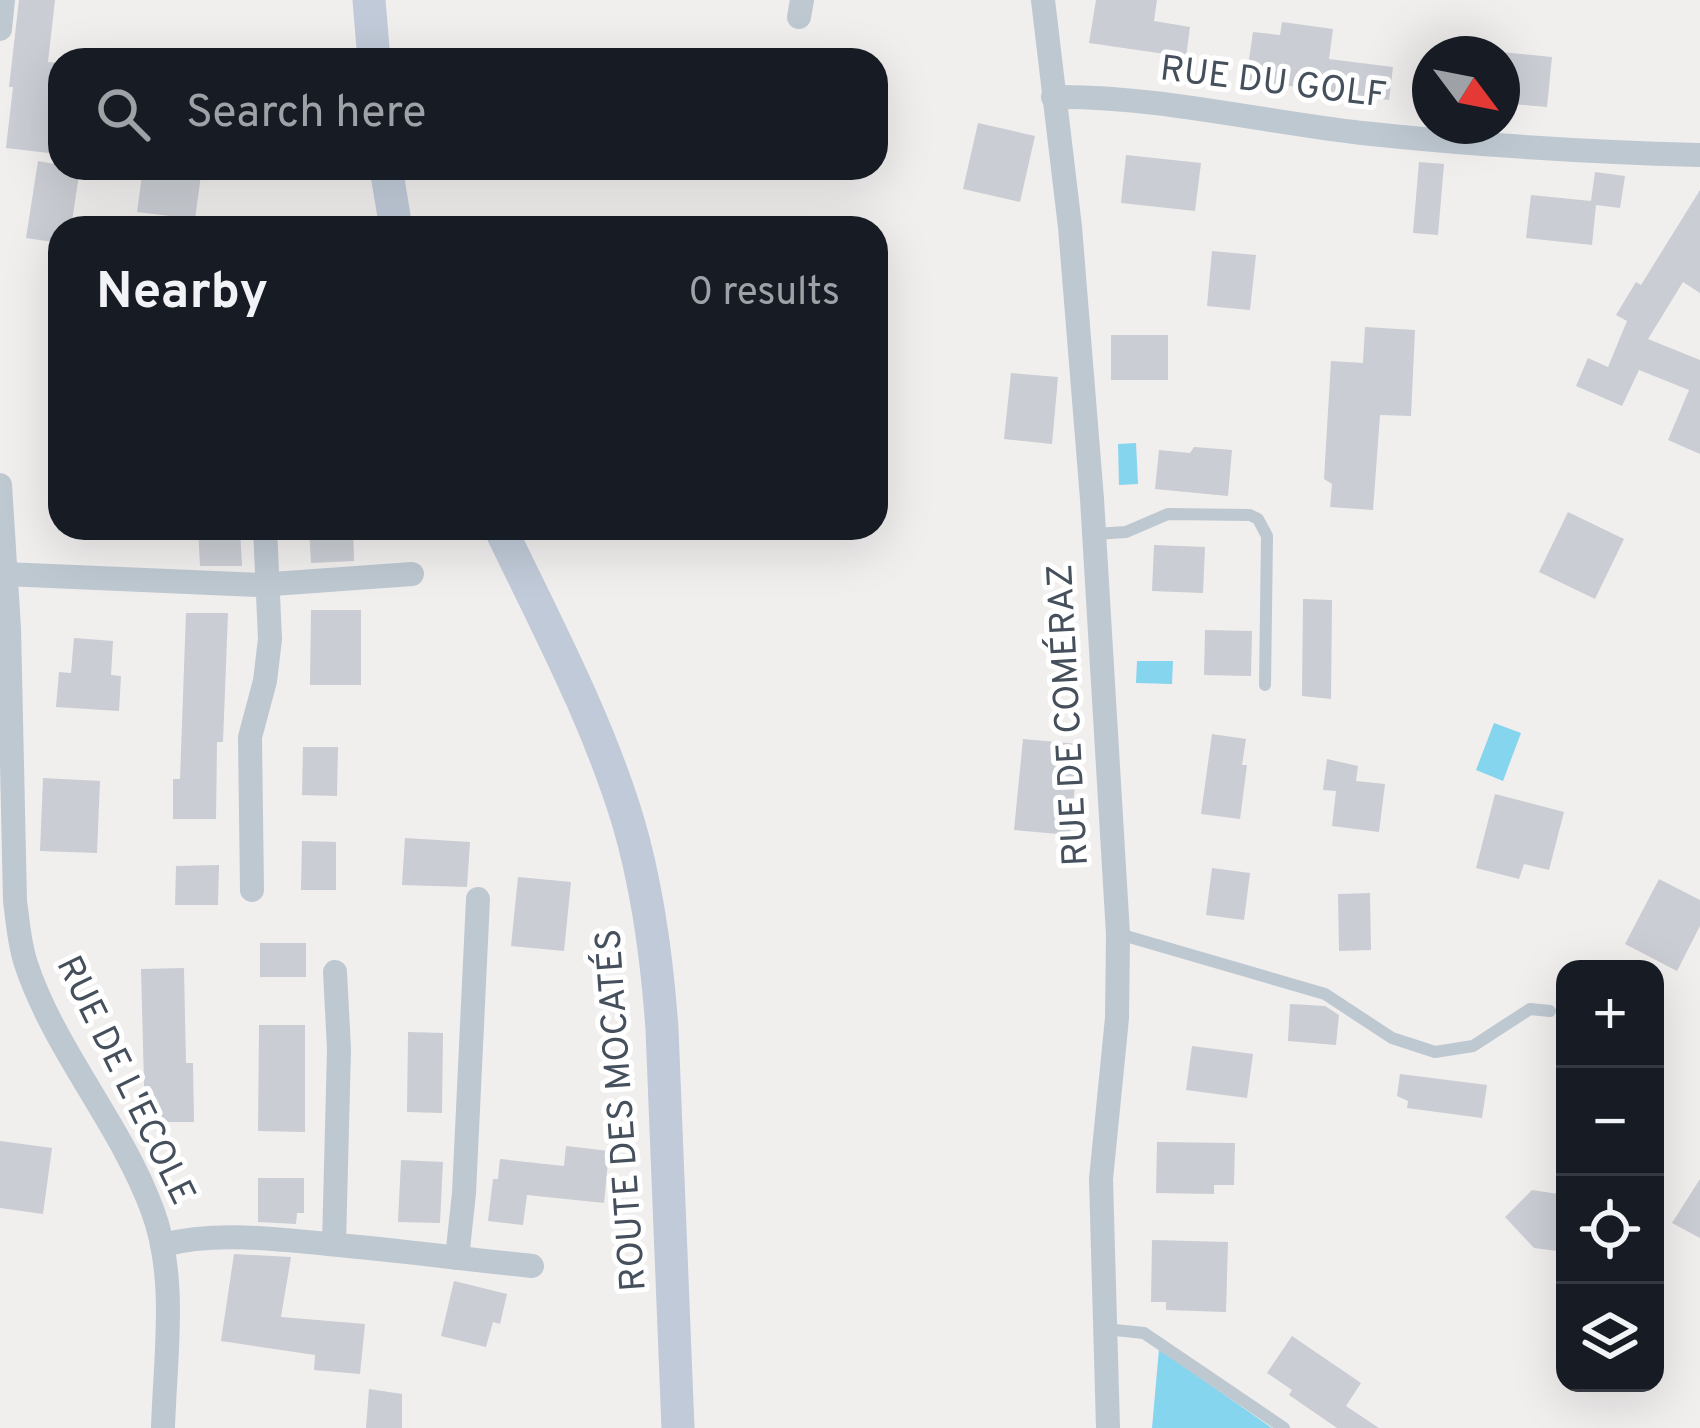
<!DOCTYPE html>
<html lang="en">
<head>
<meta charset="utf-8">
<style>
  body { margin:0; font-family:Overpass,sans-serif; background:#20242c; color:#f1f3f6 }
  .controls { position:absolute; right:36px; bottom:36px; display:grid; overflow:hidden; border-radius:24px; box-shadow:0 12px 48px #0002 }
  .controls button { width:108px; height:108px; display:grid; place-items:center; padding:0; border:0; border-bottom:3px solid #363941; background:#171b24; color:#f1f3f6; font:60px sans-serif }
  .compass { position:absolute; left:1412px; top:36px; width:108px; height:108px; border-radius:50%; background:#171b24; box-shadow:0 12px 48px #0002; rotate:122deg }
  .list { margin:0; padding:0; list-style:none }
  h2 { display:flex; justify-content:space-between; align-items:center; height:156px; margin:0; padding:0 48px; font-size:51px }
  h2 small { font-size:39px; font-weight:400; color:#9ea1a6 }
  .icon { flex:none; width:66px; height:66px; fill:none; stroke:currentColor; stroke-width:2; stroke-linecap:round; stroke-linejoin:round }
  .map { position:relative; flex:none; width:1700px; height:1428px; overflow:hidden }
  .search { position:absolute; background:#171b24; box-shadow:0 12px 48px #0002; left:48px; top:48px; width:840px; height:132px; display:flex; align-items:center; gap:30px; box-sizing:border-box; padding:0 42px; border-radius:36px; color:#9ea1a6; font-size:45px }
  .panel { position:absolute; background:#171b24; box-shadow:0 12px 48px #0002; left:48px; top:216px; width:840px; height:324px; border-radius:36px }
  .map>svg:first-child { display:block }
  .water { fill:#86d5ee }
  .building { fill:#cacdd3 }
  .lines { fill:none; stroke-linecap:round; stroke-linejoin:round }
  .lane { stroke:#bec8d1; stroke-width:12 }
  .street { stroke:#bec8d1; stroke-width:24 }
  .secondary { stroke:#c0cad8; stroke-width:33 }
  .labels { text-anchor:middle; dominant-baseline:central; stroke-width:10; stroke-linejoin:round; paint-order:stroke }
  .street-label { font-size:36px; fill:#45505c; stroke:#fff }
</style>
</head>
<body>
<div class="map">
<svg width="1700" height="1428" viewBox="0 0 1700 1428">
  <rect width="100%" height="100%" fill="#f1eeee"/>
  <g class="water">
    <polygon points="1136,443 1138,484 1119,485 1118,444"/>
    <polygon points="1137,661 1173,661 1172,684 1136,683"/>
    <polygon points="1494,723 1521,733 1503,781 1476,770"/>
    <polygon points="1159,1349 1272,1428 1152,1428"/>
  </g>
  <g class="building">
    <polygon points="19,0 55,0 48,62 60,63 60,116 53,115 49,153 6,148 13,87 9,87"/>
    <polygon points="1096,0 1157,0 1154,21 1190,27 1186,57 1089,43"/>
    <polygon points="1282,22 1333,29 1329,59 1393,67 1389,100 1246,80 1253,32 1280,35"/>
    <polygon points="1502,52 1552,57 1547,107 1502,103"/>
    <polygon points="978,123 1035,136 1020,202 963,189"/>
    <polygon points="1126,155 1201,163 1195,211 1121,203"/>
    <polygon points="38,161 60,165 60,168 80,168 71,228 60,228 60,243 26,238"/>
    <polygon points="1419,162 1444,164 1438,235 1413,233"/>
    <polygon points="143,168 202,168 195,219 137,212"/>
    <polygon points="1595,172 1625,176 1620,208 1596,205 1592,245 1526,238 1531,195 1591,201"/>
    <polygon points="1700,190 1700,293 1683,282 1648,339 1700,360 1700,454 1668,440 1689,390 1639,370 1622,406 1576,386 1588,358 1608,367 1627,321 1616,315 1636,282 1641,285"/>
    <polygon points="1212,251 1256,255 1250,310 1207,306"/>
    <polygon points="1365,327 1415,330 1411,416 1380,415 1373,510 1330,507 1332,484 1324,479 1331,361 1363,363"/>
    <rect x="1111" y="335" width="57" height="45"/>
    <polygon points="1011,373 1058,377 1052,444 1004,439"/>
    <polygon points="1194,447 1232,450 1228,496 1155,489 1159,450 1190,453"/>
    <polygon points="1568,512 1624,539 1595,599 1539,572"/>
    <polygon points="198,528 240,528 242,566 200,566"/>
    <polygon points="309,528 353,528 354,561 311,563"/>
    <polygon points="1154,545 1205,547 1203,593 1152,591"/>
    <polygon points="1303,599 1332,600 1331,699 1302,696"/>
    <polygon points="311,610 361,610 361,685 310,685"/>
    <polygon points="186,613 228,613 223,742 217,742 216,819 173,819 173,779 180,779"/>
    <polygon points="1205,630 1252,631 1251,676 1204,675"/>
    <polygon points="74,638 113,641 111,675 121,676 119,711 56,707 59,672 71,673"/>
    <polygon points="1212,734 1246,739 1242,765 1247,765 1240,819 1201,814"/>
    <polygon points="1023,739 1079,744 1070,835 1014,830"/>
    <polygon points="303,747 338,747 337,796 302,795"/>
    <polygon points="1327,759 1358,766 1356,781 1385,784 1379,832 1332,826 1336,791 1323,790"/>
    <polygon points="43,778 100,781 97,853 40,851"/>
    <polygon points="1495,794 1564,812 1549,870 1524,864 1519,879 1476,868"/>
    <polygon points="405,838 470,842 467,887 402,885"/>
    <polygon points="302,841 336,842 336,890 301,890"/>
    <polygon points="219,865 218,905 175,905 176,866"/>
    <polygon points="1212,868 1250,873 1244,920 1206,915"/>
    <polygon points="518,877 571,882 564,951 511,946"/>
    <polygon points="1659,879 1700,900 1700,926 1677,971 1625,944"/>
    <polygon points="1370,893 1371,950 1339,951 1338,894"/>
    <rect x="260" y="943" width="46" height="34"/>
    <polygon points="184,968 186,1063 193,1063 194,1122 145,1122 141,969"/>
    <polygon points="1290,1004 1325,1006 1339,1015 1336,1045 1288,1041"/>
    <polygon points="259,1025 305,1025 305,1132 258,1131"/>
    <polygon points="408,1032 443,1033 442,1113 407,1112"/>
    <polygon points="1192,1046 1253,1054 1247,1098 1186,1090"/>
    <polygon points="1400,1074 1487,1085 1482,1118 1407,1108 1408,1101 1397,1096"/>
    <polygon points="0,1141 52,1148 43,1214 0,1208"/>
    <polygon points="1157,1142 1235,1143 1234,1185 1214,1185 1214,1194 1156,1193"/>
    <polygon points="566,1146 609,1151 604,1203 527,1195 523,1225 488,1221 493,1179 498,1179 500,1159 564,1166"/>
    <polygon points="401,1160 443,1162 440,1223 398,1222"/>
    <polygon points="258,1178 304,1178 304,1213 297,1213 296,1224 258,1222"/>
    <polygon points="1700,1179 1700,1238 1672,1223"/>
    <polygon points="1532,1190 1565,1195 1565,1252 1534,1248 1505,1217"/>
    <polygon points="1152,1240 1228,1242 1226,1312 1166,1310 1166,1302 1151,1302"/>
    <polygon points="234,1254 291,1257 281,1317 365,1324 360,1374 314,1370 315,1355 221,1341"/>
    <polygon points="454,1281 507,1294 500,1324 493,1322 486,1347 441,1336"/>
    <polygon points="1292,1336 1361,1383 1346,1406 1379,1428 1337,1428 1289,1395 1292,1390 1267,1373"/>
    <polygon points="369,1389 402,1394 402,1428 366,1428"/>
  </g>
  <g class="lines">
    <g class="lane">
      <polyline points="1095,534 1126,532 1168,514 1250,515 1258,519 1267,536 1265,685"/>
      <polyline points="1119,934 1325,994 1392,1038 1435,1052 1473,1046 1530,1009 1550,1011"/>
      <polyline points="1105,1329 1144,1333 1284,1428"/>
    </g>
    <g class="street">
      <polyline points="1043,0 1070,227 1092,499 1118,934 1117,1018 1101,1179 1108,1428"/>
      <polyline points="799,17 802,0"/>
      <polyline points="0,29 3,0"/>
      <path d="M1053 97C1152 95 1263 122 1362 133 1474 145 1587 152 1700 155"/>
      <path d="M0 485 9 628 15 901C18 922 19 943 26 964 55 1051 120 1123 152 1209 178 1277 165 1357 163 1428"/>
      <polyline points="5,574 259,585 412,574"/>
      <polyline points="252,890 250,737 265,681 270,639 265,528"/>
      <polyline points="334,1244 339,1049 335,972"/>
      <path d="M162 1245C217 1231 273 1239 328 1244 396 1250 464 1259 532 1266"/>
      <polyline points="457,1258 464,1193 478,899"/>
    </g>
    <g class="secondary">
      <polyline points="369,0 374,60"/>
      <polyline points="386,168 396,228"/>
      <path d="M500 528C546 624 597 719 628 821 648 889 657 958 662 1029L678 1428"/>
    </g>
  </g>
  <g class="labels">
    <g class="street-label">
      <text transform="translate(1273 84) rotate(7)">RUE DU GOLF</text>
      <text transform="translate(1070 715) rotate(-93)">RUE DE COMÉRAZ</text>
      <text transform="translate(124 1081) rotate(64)">RUE DE L'ECOLE</text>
      <text transform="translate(623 1110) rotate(-94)">ROUTE DES MOCATÉS</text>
    </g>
  </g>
</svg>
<div class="controls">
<button>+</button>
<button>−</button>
<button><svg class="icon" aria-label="locate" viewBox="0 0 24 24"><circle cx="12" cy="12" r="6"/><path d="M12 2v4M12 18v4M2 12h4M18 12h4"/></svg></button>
<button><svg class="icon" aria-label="layers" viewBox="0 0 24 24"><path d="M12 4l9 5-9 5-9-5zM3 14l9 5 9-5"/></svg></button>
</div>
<svg class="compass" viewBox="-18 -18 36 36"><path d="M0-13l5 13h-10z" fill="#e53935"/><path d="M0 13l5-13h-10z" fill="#9ea1a6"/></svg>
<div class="search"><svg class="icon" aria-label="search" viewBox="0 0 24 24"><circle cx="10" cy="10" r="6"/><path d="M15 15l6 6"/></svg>Search here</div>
<section class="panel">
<h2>Nearby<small>0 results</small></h2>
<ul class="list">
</ul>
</section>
</div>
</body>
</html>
